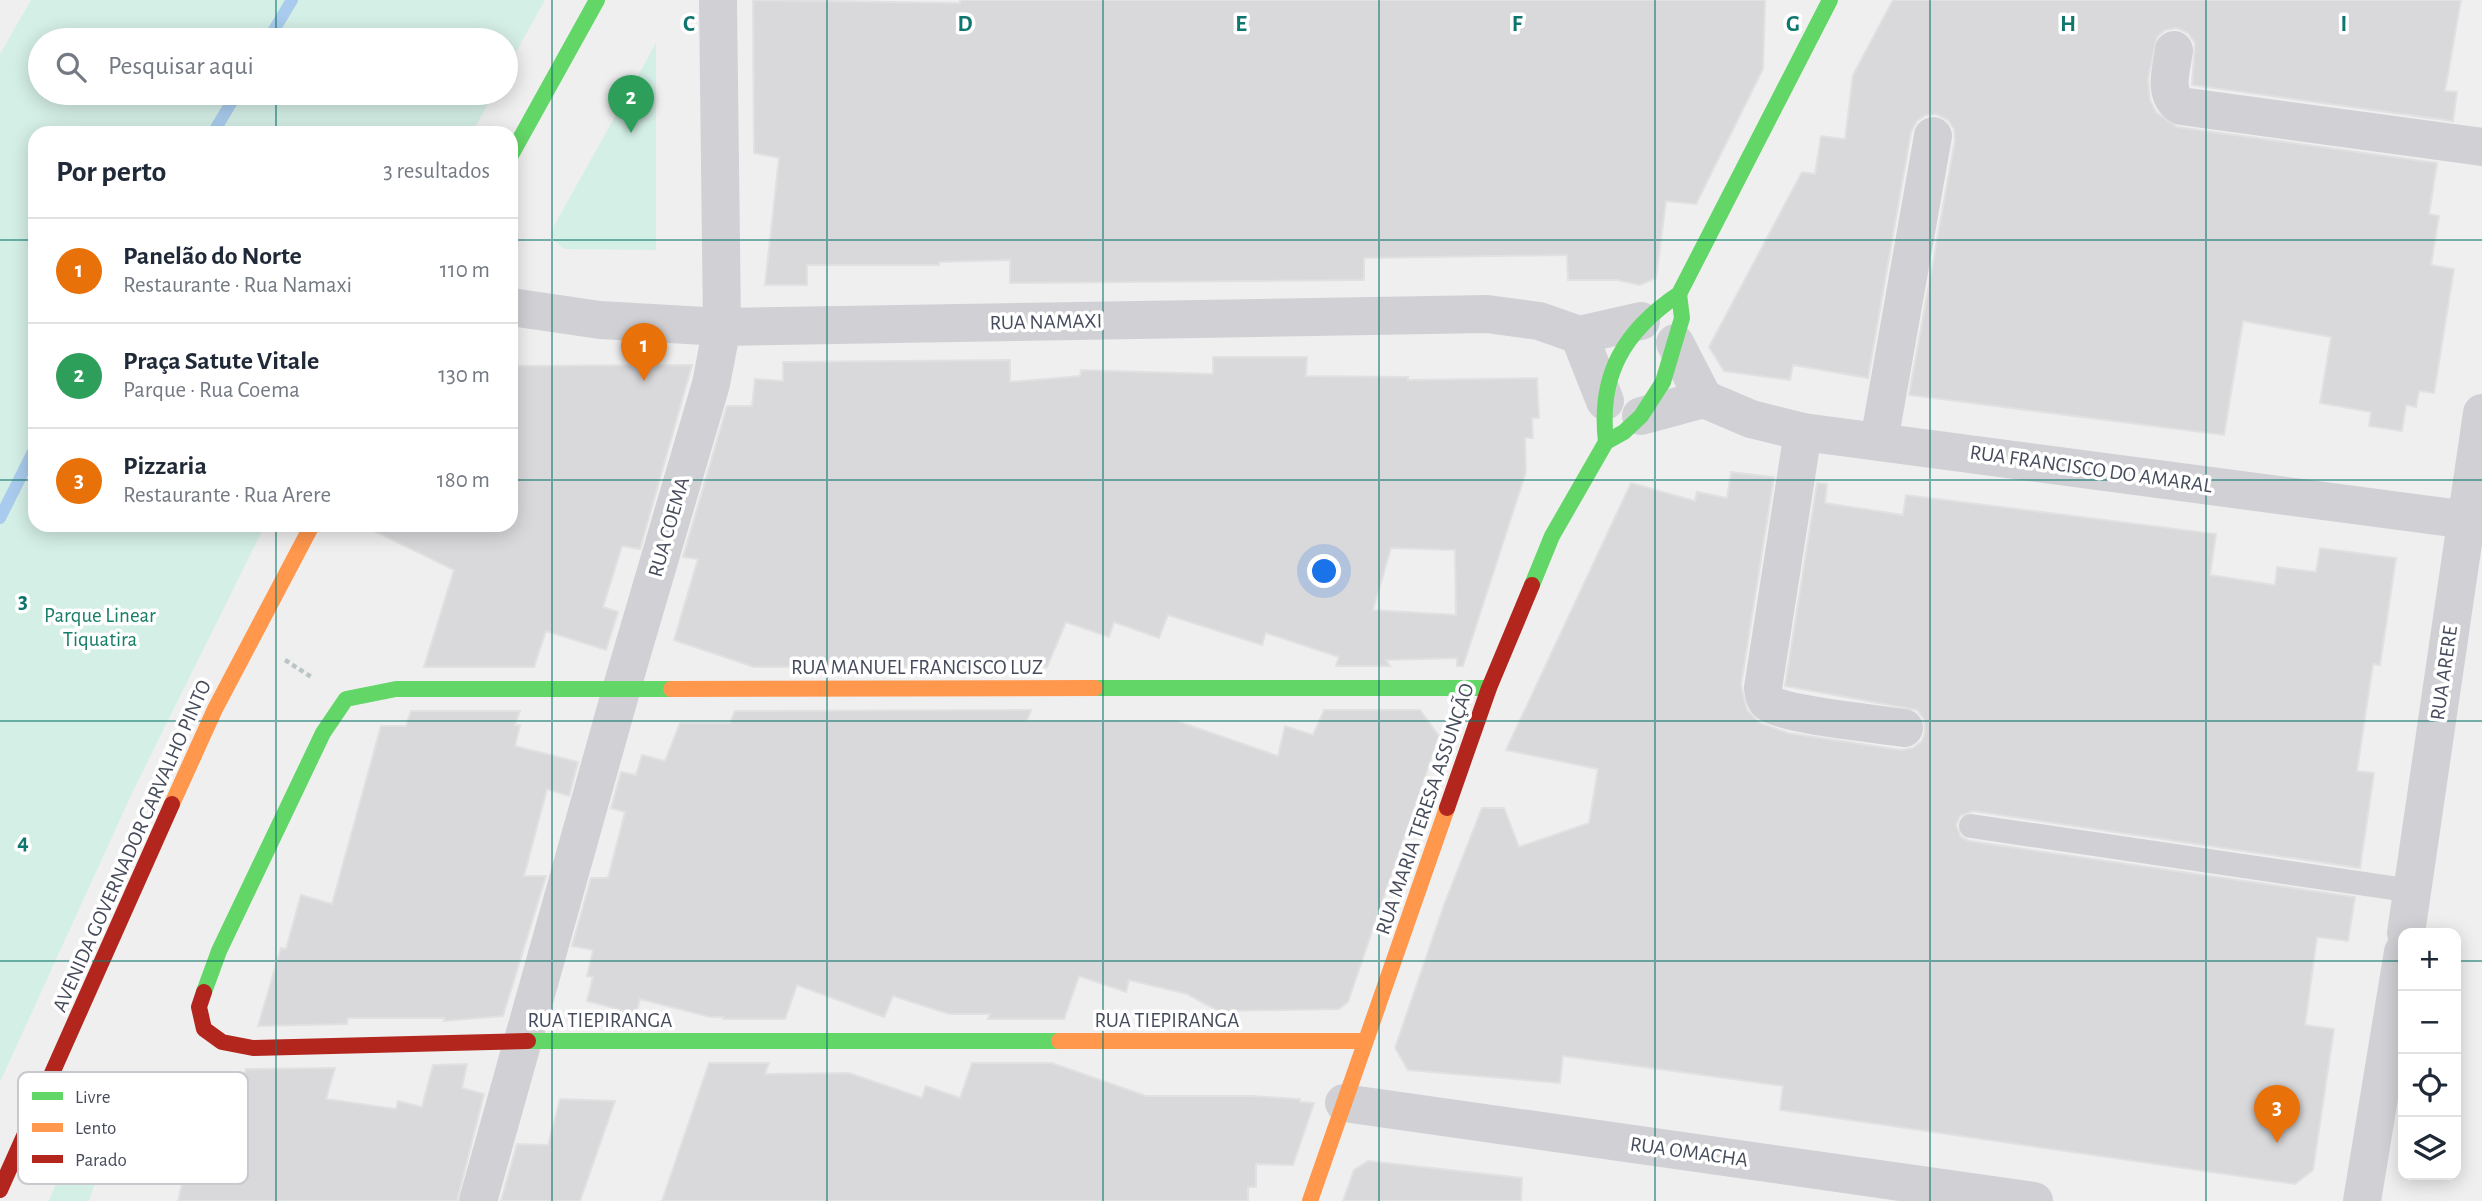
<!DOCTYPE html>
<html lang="pt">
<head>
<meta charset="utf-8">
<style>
  body { margin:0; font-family:"Alegreya Sans",sans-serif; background:#f2f2f3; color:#1f2937 }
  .controls { position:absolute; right:21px; bottom:21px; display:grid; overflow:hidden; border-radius:14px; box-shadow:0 4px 18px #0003 }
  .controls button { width:63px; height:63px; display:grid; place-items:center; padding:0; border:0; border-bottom:2px solid #e0e1e3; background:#fff; color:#1f2937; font:35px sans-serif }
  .you { position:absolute; left:1325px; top:572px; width:24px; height:24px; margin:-18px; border:5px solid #fff; border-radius:50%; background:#1a73e8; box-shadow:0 0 0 10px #1a73e833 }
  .badge { display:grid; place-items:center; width:46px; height:46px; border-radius:50%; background:#82858f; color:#fff; font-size:23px; font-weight:700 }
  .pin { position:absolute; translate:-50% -58px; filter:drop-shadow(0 2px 4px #0008) }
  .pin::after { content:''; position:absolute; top:37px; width:24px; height:21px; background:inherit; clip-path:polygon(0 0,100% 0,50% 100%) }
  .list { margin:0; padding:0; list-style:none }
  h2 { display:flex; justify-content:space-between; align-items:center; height:91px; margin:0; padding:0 28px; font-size:30px }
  h2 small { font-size:23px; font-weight:400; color:#747a83 }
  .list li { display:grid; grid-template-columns:46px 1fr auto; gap:21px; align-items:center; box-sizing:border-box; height:105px; padding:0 28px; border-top:2px solid #e0e1e3 }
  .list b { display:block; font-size:26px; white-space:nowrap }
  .list p { margin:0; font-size:23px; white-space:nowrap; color:#747a83 }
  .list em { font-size:23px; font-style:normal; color:#747a83 }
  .icon { flex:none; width:38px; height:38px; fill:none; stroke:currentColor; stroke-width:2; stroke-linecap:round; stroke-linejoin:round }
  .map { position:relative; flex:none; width:2482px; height:1201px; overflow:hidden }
  .search { position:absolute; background:#fff; box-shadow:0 4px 18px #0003; left:28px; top:28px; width:490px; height:77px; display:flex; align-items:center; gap:18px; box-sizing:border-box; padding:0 24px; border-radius:38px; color:#747a83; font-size:26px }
  .panel { position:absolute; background:#fff; box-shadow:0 4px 18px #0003; left:28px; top:126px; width:490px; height:406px; border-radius:21px }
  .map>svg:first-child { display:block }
  .green { fill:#d4efe6 }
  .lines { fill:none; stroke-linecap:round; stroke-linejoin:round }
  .stream { stroke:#a9cbed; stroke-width:12 }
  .building { fill:#d9d8db; stroke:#e1e1e2; stroke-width:2; fill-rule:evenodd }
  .path { stroke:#bac6c6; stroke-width:4.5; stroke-dasharray:5 3.5; stroke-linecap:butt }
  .lane { stroke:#d1d1d5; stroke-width:24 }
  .street { stroke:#d1d1d5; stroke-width:38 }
  .fast { stroke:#63d668; stroke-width:16 }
  .slow { stroke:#ff974d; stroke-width:16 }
  .jam { stroke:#b3261e; stroke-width:16 }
  .grid { fill:none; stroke:#0f766e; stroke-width:2; stroke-opacity:0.55 }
  .labels { text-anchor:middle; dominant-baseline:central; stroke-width:7; stroke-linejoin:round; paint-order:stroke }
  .street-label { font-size:21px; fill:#474c5c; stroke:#fff }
  .park-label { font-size:21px; fill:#177e67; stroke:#fff }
  .key { fill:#fff; stroke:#c8c9ce; stroke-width:2 }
  .key-label { font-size:19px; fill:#474c5c }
  .grid-label { font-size:23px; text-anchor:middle; font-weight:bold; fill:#0f766e; stroke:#fff; stroke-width:7; stroke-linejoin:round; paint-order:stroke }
</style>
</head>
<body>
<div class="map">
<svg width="2482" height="1201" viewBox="0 0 2482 1201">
  <rect width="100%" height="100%" fill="#f0efef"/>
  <g class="green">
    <polygon points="31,0 545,0 506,70 506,40 40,40 40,93 494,93 472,133 35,133 35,525 265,525 133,791 0,1082 0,54"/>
    <polygon points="656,43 656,250 564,249 553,240 552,232 555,224"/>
    <polygon points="124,1098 89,1201 49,1201 89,1099"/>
  </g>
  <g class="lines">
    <g class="stream">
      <polyline points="268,40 292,0"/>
      <polyline points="213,133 237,93"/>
      <polyline points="0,518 35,448"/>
    </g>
  </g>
  <g class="building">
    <polygon points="753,0 960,3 960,0 1765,0 1763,69 1696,204 1666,201 1656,278 1640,285 1617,280 1568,280 1567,255 1364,258 1364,280 1010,283 1010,260 939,262 939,265 807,265 807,285 765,285 779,158 754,153"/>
    <polygon points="1893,0 2461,0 2445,91 2457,92 2453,121 2192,85 2195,43 2188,33 2177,28 2165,30 2157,37 2148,78 2150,100 2156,112 2177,127 2437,163 2429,214 2439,216 2431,265 2454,269 2434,393 2419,391 2416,407 2406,405 2402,431 2369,426 2371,412 2320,403 2331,337 2243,321 2224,435 1909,395 1955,140 1954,129 1948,120 1936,114 1926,115 1917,121 1911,132 1868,378 1793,365 1790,380 1724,371 1709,347 1802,172 1815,174 1821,136 1845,139 1853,75"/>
    <path d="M1213 357H1307L1306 376 1408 377V380L1537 378 1539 418H1532L1533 438H1525L1526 472 1463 666H1457V658L1386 660 1390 666H1336L1339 657 1266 633 1262 645 1168 615 1159 638 1114 622 1109 637 1066 622 1047 667H754L674 640 698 559 683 557 727 406H752L755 379 783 381V362L1010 360V382L1080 376 1081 370 1213 374ZM1391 548 1455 550 1456 615 1373 610Z"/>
    <polygon points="692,365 640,549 622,546 603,607 618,612 606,650 546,631 534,667 424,667 454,570 362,525 511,525 511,366"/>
    <polygon points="1731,472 1774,477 1741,685 1747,710 1760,723 1788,733 1901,750 1913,748 1922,741 1925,732 1924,719 1917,710 1785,686 1817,483 1827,484 1825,503 1903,515 1906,495 2216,534 2210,575 2275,585 2277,567 2316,572 2320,548 2396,558 2380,665 2373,664 2357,771 2374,773 2360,868 1973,811 1960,816 1956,825 1961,837 1969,841 2355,897 2348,941 2317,937 2305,1025 2334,1029 2313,1170 2295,1184 1780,1110 1783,1086 1563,1056 1560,1083 1408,1070 1395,1048 1444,905 1482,808 1504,808 1519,847 1589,823 1598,769 1506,750 1631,483 1695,501 1697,492 1727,498"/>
    <polygon points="1031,710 1027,721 1177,721 1278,756 1285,726 1313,735 1324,710 1420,710 1439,736 1348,1002 1339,1009 1218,1011 1187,994 1129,980 1126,992 1079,976 1064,1019 988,1019 990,1014 949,1014 893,996 884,1017 797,985 785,1019 723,1019 724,1017 710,1017 640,999 636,1014 587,1001 593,977 587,976 593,950 572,946 591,878 608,878 625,812 611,808 621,772 636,775 642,755 665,761 680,723 730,723 735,711"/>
    <polygon points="411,711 520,711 515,725 520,725 515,746 578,762 569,796 547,789 524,876 546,876 503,1016 444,1021 445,1018 348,1018 347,1024 258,1026 281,948 286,949 301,895 332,904 381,726 406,726"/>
    <polygon points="709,1063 769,1063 765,1074 849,1073 922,1098 926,1086 960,1098 972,1063 1052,1063 1146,1096 1251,1096 1300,1099 1300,1102 1314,1103 1293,1165 1256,1164 1256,1187 1248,1187 1248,1201 662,1201"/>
    <polygon points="467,1064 462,1088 484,1094 457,1201 178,1201 184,1175 164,1170 173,1130 194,1133 207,1076 244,1076 246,1069 335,1068 326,1099 396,1109 398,1101 422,1107 433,1065"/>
    <polygon points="560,1099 615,1101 580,1201 501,1201 517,1144 548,1145"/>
    <polygon points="1368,1161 1522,1178 1521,1201 1343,1201 1354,1170"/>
  </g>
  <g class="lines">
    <polyline class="path" points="285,660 313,678"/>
    <polyline class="lane" points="1971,826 2413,891"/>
    <g class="street">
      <path d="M2174 50C2172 68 2162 94 2181 106L2482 147"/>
      <polyline points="511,307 600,320 722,327 1487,314 1539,321 1579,335 1641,321"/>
      <polyline points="1579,335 1605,401"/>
      <polyline points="1675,343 1704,399"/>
      <polyline points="1641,416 1704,399 1751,419 1803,432 2482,522"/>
      <path d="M1803 432 1763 688C1764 693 1764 700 1769 703 1785 715 1879 724 1904 728"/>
      <polyline points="1879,441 1933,136"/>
      <polyline points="2406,933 2482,413"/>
      <polyline points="1344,1103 2034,1201"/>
      <polyline points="478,1201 622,687 711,384 722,327 718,0"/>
      <polyline points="2362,1201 2403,952"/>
    </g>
    <g class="fast">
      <polyline points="511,155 597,0"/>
      <path d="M1606 442C1598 375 1624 331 1679 294L1830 0"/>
      <polyline points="1532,585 1552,536 1606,442 1624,432 1641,416 1663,382 1682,318 1679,294"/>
      <polyline points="1095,688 1489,688"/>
      <polyline points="204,992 219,951 323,733 346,699 396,689 671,689"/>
      <polyline points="528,1041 1059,1041"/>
    </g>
    <g class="slow">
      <polyline points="671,689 1095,688"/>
      <polyline points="172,804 215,709 312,525"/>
      <polyline points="1059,1041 1365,1041"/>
      <polyline points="1310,1201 1447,808"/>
    </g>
    <g class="jam">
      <polyline points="1447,808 1489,688 1532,585"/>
      <polyline points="204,992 199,1007 204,1029 222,1042 253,1048 528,1041"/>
      <polyline points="0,1190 172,804"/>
    </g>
  </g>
  <path class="grid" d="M276 0V40M552 0V1201M827 0V1201M1103 0V1201M1379 0V1201M1655 0V1201M1930 0V1201M2206 0V1201M276 93V133M0 240H35M511 240H2482M0 480H35M511 480H2482M276 525V1201M0 721H2482M0 961H2403M2456 961H2482"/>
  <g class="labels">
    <g class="street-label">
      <text transform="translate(1046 322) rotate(-1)">RUA NAMAXI</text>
      <text transform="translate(2091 469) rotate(8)">RUA FRANCISCO DO AMARAL</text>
      <text transform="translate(669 527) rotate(-74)">RUA COEMA</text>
      <text x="917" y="667">RUA MANUEL FRANCISCO LUZ</text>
      <text transform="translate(2444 673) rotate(-82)">RUA ARERE</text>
      <text transform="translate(1425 809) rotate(-71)">RUA MARIA TERESA ASSUNÇÃO</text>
      <text transform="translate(132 846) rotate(-66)">AVENIDA GOVERNADOR CARVALHO PINTO</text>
      <text x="600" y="1020">RUA TIEPIRANGA</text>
      <text x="1167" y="1020">RUA TIEPIRANGA</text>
      <text transform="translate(1689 1152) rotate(8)">RUA OMACHA</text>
    </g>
    <g class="park-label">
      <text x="100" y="615">Parque Linear<tspan x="100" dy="24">Tiquatira</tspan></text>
    </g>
  </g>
  <rect x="18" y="1072" width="230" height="112" rx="10" class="key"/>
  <rect x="32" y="1092" width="31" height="8" fill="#63d668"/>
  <rect x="32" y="1123" width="31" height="9" fill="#ff974d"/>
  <rect x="32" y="1155" width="31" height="8" fill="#b3261e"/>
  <g class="key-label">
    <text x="75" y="1103">Livre</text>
    <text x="75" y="1134">Lento</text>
    <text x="75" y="1166">Parado</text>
  </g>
  <g class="grid-label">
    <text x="689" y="31">C</text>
    <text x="965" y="31">D</text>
    <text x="1241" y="31">E</text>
    <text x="1517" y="31">F</text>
    <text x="1793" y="31">G</text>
    <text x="2068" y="31">H</text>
    <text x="2344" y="31">I</text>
    <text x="23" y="608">3</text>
    <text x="23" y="849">4</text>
  </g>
</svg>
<div class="controls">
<button>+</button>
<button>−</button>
<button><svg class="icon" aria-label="locate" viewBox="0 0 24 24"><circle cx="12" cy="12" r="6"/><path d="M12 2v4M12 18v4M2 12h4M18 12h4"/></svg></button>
<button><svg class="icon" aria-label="layers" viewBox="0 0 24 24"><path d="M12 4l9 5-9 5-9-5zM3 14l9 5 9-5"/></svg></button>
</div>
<div class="you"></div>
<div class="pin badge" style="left:644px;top:381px;background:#e8710a">1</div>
<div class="pin badge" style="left:631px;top:133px;background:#2e9e5b">2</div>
<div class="pin badge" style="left:2277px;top:1143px;background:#e8710a">3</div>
<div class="search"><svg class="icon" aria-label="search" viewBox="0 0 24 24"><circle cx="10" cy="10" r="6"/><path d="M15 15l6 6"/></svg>Pesquisar aqui</div>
<section class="panel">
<h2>Por perto<small>3 resultados</small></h2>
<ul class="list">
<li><span class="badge" style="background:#e8710a">1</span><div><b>Panelão do Norte</b><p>Restaurante · Rua Namaxi</p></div><em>110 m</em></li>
<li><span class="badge" style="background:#2e9e5b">2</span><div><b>Praça Satute Vitale</b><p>Parque · Rua Coema</p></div><em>130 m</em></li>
<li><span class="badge" style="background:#e8710a">3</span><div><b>Pizzaria</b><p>Restaurante · Rua Arere</p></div><em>180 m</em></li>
</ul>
</section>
</div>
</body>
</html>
